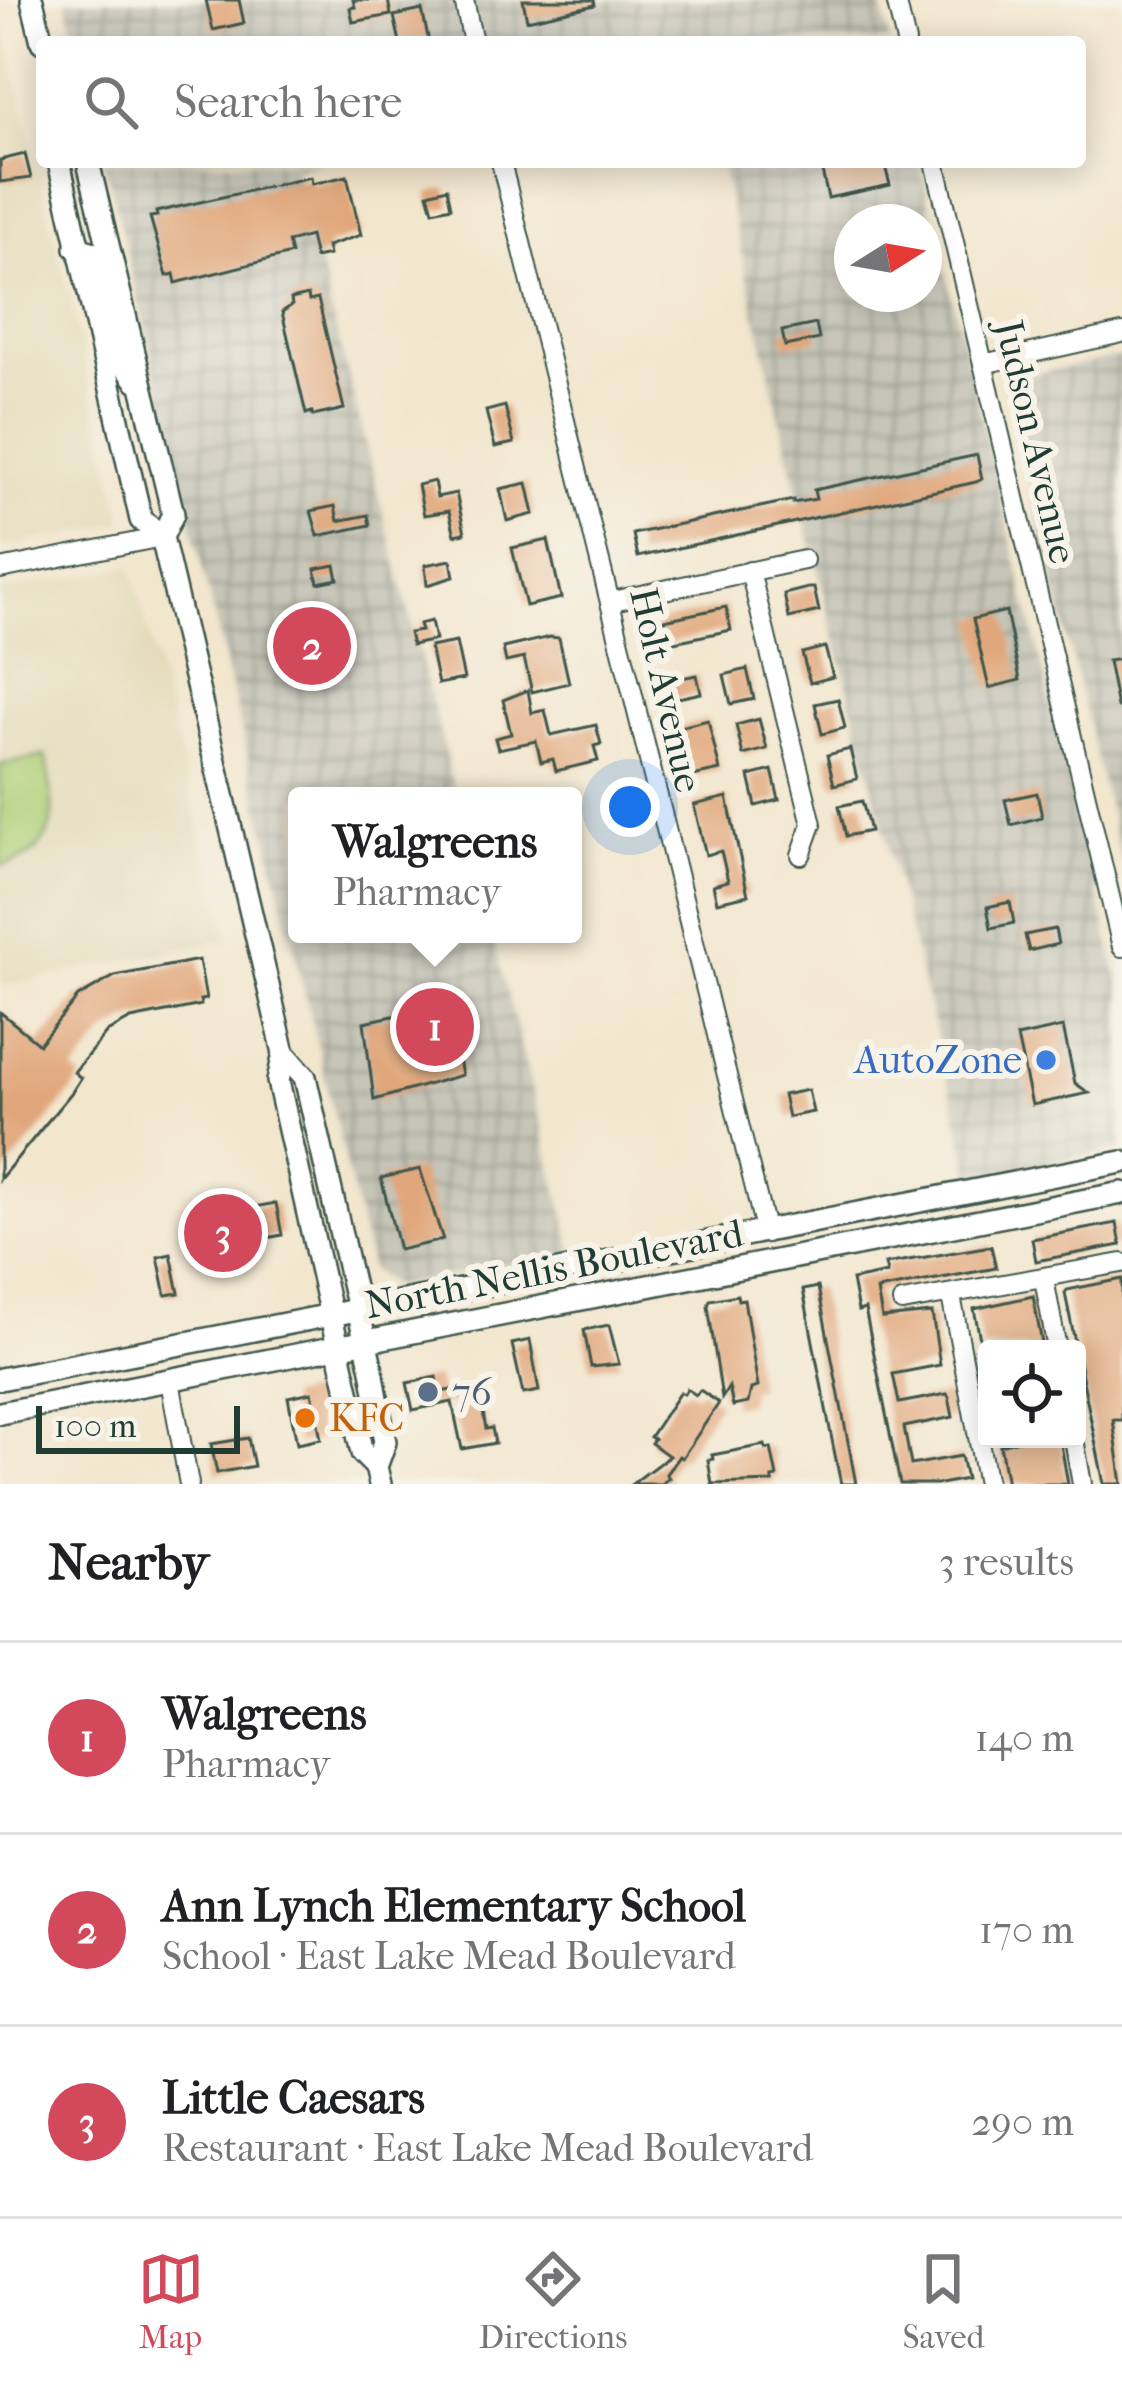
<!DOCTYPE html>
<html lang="en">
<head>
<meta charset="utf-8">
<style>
  body { margin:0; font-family:"IM FELL French Canon",serif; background:#f6f6f6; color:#202124 }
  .controls { position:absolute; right:36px; bottom:36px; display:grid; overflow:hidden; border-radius:12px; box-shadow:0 6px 30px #0003 }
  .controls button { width:108px; height:108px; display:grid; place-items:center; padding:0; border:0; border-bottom:3px solid #e0e0e0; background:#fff; color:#202124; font:60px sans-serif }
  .compass { position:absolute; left:834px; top:204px; width:108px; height:108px; border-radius:50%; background:#fff; box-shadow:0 6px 30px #0003; rotate:79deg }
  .scale { position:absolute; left:36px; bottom:30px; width:204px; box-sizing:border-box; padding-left:12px; border:6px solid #1f3d34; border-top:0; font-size:33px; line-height:42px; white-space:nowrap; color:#1f3d34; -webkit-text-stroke:9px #f7f3e8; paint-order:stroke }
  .you { position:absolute; left:630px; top:807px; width:42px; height:42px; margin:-30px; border:9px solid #fff; border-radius:50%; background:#1a73e8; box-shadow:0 0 0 18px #1a73e833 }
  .badge { display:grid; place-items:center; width:78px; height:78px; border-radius:50%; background:#d1495b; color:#fff; font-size:39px; font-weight:700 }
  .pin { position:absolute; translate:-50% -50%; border:6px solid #fff; box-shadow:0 3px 12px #0006 }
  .popup { position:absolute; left:288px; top:787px; width:294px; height:156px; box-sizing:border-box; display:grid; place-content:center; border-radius:12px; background:#fff; filter:drop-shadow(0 3px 9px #0005); font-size:39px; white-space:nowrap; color:#757577 }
  .popup b { font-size:45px; color:#202124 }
  .popup::after { content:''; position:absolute; left:50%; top:100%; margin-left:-24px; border:24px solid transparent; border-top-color:#fff }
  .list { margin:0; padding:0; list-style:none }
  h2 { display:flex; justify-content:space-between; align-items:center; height:156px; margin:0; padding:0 48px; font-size:51px }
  h2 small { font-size:39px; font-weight:400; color:#757577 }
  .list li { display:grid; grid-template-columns:78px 1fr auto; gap:36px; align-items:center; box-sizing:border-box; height:192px; padding:0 48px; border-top:3px solid #e0e0e0 }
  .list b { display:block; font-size:45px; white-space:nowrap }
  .list p { margin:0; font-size:39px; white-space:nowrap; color:#757577 }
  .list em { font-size:39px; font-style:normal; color:#757577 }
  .icon { flex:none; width:66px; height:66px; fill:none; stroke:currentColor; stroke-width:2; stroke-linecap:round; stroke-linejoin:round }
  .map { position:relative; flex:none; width:1122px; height:1484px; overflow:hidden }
  .search { position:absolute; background:#fff; box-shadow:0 6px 30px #0003; left:36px; right:36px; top:36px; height:132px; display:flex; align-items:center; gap:30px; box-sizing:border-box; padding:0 42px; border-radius:12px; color:#757577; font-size:45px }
  .sheet { height:732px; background:#fff }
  nav { display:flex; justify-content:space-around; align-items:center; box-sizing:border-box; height:168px; border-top:3px solid #e0e0e0; background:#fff; font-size:33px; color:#757577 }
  nav a { display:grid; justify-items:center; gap:6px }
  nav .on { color:#d1495b }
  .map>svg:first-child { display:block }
  .built { fill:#e4dbba }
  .industrial { fill:url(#industrial-grid); fill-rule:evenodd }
  .green { fill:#aecf77; stroke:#668656; stroke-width:3 }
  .building { fill:#e1a77b }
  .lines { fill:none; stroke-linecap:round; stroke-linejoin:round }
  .minor-casing { stroke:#3f564b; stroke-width:22 }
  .major-casing { stroke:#3f564b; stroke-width:26 }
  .minor { stroke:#fff; stroke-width:18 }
  .major { stroke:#fff; stroke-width:21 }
  .shop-dot { fill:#3f7fe0; stroke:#f7f3e8; stroke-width:4.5 }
  .service-dot { fill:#5c6f8a; stroke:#f7f3e8; stroke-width:4.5 }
  .food-dot { fill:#e8710a; stroke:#f7f3e8; stroke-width:4.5 }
  .labels { text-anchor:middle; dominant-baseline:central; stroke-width:12; stroke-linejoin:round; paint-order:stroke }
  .street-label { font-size:39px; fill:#1f3d34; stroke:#f7f3e8 }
  .shop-label { font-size:39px; fill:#366cbe; stroke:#f7f3e8; text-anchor:end }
  .service-label { font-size:39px; fill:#4e5e75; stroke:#f7f3e8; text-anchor:start }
  .food-label { font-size:39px; fill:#c56008; stroke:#f7f3e8; text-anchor:start }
</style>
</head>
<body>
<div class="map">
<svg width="1122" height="1484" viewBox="0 0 1122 1484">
  <defs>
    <pattern id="industrial-grid" width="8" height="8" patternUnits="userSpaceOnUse" patternTransform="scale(3)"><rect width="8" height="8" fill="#c6c5b8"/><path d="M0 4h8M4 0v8" fill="none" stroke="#a0a196"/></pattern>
  </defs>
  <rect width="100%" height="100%" fill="#f7f3e8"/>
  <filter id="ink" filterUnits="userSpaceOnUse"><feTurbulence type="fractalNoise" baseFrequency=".00833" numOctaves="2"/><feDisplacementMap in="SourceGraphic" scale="24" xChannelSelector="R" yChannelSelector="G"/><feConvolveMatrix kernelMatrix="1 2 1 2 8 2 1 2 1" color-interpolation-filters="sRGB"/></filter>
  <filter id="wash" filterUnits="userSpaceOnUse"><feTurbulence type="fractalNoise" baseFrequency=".004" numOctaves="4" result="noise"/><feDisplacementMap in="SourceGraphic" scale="48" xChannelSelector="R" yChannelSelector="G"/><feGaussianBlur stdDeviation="2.7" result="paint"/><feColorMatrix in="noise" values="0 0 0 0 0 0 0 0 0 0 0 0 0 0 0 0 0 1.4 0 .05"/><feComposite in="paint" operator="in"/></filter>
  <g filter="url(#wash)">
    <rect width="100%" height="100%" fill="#f2e6cd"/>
    <g class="built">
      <polygon points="0,12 124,523 0,547"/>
      <polygon points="131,566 229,940 0,986 0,592"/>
    </g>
    <g class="industrial">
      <polygon points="66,0 880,0 890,42 76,42"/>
      <polygon points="105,162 324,162 295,169 456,796 297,796 297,934 492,934 574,1253 393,1286 371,1269"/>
      <path d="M720 162H919L1122 995V1148L973 1180 795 481ZM852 222H924V294H852Z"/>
      <polygon points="1122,356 1122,865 1005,380"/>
    </g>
    <path class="green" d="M45 756C55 806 64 853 0 866V765Z"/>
    <g id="blocks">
      <g class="building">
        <polygon points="206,0 239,0 244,23 213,30"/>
        <polygon points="353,0 388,0 391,15 353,22 350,8 355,7"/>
        <polygon points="523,0 594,0 595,5 527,20"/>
        <polygon points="422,10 429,42 400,42 394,16"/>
        <polygon points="25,154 31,178 0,182 0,160"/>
        <polygon points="820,162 884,162 890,185 828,198"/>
        <polygon points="347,176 361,235 327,246 329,255 315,258 310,236 288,242 291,254 176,283 174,274 167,276 150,217 157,216 156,212 311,177 312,184"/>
        <polygon points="447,188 451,207 433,211 428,193"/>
        <polygon points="308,295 309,301 318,299 344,409 313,416 312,412 306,414 282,312 292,305 291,299"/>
        <polygon points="816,324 819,339 785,346 782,331"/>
        <polygon points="505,406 514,443 495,447 486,411"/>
        <polygon points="977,455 982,479 976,482 638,557 633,534 793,500 793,503 816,499 814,490"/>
        <polygon points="434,481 437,497 456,493 465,533 455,535 449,511 424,515 418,485"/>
        <polygon points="527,483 534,514 507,521 500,489"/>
        <polygon points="335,506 338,521 368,515 370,525 318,536 311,511"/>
        <polygon points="548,540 561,598 526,606 512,548"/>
        <polygon points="451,560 454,577 427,585 425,565"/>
        <polygon points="335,565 338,579 318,583 315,569"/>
        <polygon points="808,588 814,588 819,611 789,618 784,594"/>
        <polygon points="726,607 731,630 660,645 655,622"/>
        <polygon points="1006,611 1020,680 989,688 973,619"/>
        <polygon points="431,621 435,640 412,645 409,633 421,631 419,624"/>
        <polygon points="550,637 559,638 569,683 532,692 524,658 506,662 503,648"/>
        <polygon points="456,642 464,679 438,684 430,647"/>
        <polygon points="825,647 833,677 810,683 802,653"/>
        <polygon points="1122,659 1122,707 1117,707 1108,661"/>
        <polygon points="747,669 754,699 731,704 724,675"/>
        <polygon points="697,675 701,693 669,700 665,681"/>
        <polygon points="528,690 532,713 545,710 551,735 596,725 601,744 594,746 598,761 556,771 553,759 541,762 536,741 498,749 495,738 511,734 503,700"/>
        <polygon points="838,699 845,728 822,734 815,704"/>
        <polygon points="759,719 767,749 743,755 736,725"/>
        <polygon points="708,720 720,770 688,777 676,728"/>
        <polygon points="850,749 857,779 834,785 827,755"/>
        <polygon points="772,770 779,800 756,806 749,776"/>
        <polygon points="1037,793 1042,817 1011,825 1005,800"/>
        <polygon points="727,797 748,895 717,902 713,885 728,881 721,851 706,855 694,805"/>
        <polygon points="862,801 870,831 846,836 839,806"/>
        <polygon points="1010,902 1014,923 991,928 987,907"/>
        <polygon points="1055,929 1058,944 1029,951 1025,935"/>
        <polygon points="199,960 206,999 200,1000 201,1005 131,1019 107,1032 74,1072 81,1078 72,1092 0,1179 0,1012 39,1044 78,997 115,976"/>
        <polygon points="447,1005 449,1013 461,1011 464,1028 453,1030 462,1075 374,1100 364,1022"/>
        <polygon points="1063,1027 1075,1083 1089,1093 1032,1105 1017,1037"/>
        <polygon points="808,1090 813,1112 788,1117 783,1095"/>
        <polygon points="420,1169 443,1240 399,1250 381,1178"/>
        <polygon points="276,1203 282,1235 191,1253 185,1220"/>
        <polygon points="1117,1223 1121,1245 1036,1261 1032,1239"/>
        <polygon points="991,1246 996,1268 877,1290 882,1318 932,1313 940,1365 893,1374 899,1403 947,1394 949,1397 953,1417 904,1427 911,1465 961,1456 966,1479 940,1484 900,1484 865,1309 858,1311 852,1280 887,1273 885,1264"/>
        <polygon points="171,1254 179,1293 166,1295 158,1257"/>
        <polygon points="1122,1279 1122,1420 1113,1420 1122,1484 1104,1484 1065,1293 1067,1290"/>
        <polygon points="818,1287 850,1452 856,1484 841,1484 833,1445 803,1290"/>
        <polygon points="737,1295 738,1300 744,1299 758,1387 751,1389 748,1403 733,1406 729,1387 722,1398 708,1306 710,1300"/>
        <polygon points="1033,1296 1043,1349 982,1349 974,1309"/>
        <polygon points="609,1325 619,1364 591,1367 584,1330"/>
        <polygon points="530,1340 539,1391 523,1394 512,1344"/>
        <polygon points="437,1377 440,1392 469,1387 472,1402 481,1400 486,1429 492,1428 495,1443 462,1449 452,1402 413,1410 407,1383"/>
        <polygon points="687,1389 696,1395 700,1390 719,1403 682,1458 679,1456 666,1474 669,1478 661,1484 632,1484 669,1456 651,1443 654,1439 650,1437 680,1392 684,1394"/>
        <polygon points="312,1392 321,1439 297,1444 288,1397"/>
        <polygon points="248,1438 254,1466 217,1473 211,1444"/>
        <polygon points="1022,1439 1060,1439 1068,1484 1007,1484 1000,1445"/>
        <polygon points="765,1445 766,1449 771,1448 777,1477 772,1478 773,1482 712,1484 708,1460 713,1459 712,1455"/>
      </g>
    </g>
  </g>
  <g filter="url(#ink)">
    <use href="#blocks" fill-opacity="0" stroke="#3f564b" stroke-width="3"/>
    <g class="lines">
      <defs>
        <g id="minor">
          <polyline points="464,0 473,42"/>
          <polyline points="896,0 906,42"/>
          <polyline points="501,162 766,1233"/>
          <polyline points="935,162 1122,947"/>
          <polyline points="983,364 1122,333"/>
          <polyline points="0,569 162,537"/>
          <polyline points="750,571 812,824 801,855"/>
          <polyline points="613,601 804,560"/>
          <polyline points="1044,1279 1057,1349"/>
          <polyline points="951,1296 987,1484"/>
          <polyline points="902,1302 1122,1263"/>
          <polyline points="170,1381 189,1484"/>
          <polyline points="1074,1439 1082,1484"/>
        </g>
        <g id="major">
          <polyline points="32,0 42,42"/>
          <polyline points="59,162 141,520 162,537 284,1053 278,1081 362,1453 376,1467"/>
          <polyline points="88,162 173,514 162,537"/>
          <polyline points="76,248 91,252 119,357 136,380"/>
          <polyline points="284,1053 305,1077 372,1370 385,1442 376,1467 380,1484"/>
          <polyline points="0,1379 1122,1162"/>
          <polyline points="0,1413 1122,1193"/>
        </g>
      </defs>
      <use href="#minor" class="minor-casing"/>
      <use href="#major" class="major-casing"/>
      <use href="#minor" class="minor"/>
      <use href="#major" class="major"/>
    </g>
  </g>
  <circle class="shop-dot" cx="1046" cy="1060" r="12"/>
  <circle class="service-dot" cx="428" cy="1392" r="12"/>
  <circle class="food-dot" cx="305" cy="1418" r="12"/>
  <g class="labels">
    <g class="street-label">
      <text transform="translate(1036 442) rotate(77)">Judson Avenue</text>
      <text transform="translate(666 690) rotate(77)">Holt Avenue</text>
      <text transform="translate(554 1269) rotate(-11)">North Nellis Boulevard</text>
    </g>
    <g class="shop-label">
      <text x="1022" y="1060">AutoZone</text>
    </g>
    <g class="service-label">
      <text x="452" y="1392">76</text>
    </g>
    <g class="food-label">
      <text x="329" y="1418">KFC</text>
    </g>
  </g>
</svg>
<div class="controls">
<button><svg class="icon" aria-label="locate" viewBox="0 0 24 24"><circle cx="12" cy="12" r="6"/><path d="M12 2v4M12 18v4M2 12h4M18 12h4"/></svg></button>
</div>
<svg class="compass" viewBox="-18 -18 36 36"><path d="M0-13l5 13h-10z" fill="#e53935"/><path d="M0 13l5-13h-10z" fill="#757577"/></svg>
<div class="scale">100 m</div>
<div class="you"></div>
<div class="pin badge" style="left:435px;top:1027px">1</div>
<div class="popup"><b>Walgreens</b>Pharmacy</div>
<div class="pin badge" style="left:312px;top:646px">2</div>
<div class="pin badge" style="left:223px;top:1233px">3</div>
<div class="search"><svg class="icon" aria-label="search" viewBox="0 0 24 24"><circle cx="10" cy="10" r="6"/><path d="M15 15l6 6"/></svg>Search here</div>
</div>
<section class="sheet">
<h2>Nearby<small>3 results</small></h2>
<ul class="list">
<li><span class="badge">1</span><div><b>Walgreens</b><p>Pharmacy</p></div><em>140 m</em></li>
<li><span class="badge">2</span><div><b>Ann Lynch Elementary School</b><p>School · East Lake Mead Boulevard</p></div><em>170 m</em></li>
<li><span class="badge">3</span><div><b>Little Caesars</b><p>Restaurant · East Lake Mead Boulevard</p></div><em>290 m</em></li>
</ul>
</section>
<nav>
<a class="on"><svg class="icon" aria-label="map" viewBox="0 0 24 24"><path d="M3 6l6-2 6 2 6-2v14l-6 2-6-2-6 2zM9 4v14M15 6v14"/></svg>Map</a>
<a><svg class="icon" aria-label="directions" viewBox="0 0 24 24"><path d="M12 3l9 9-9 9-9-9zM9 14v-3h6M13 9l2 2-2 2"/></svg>Directions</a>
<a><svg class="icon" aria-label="saved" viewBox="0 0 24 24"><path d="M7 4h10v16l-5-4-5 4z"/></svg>Saved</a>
</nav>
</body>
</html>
